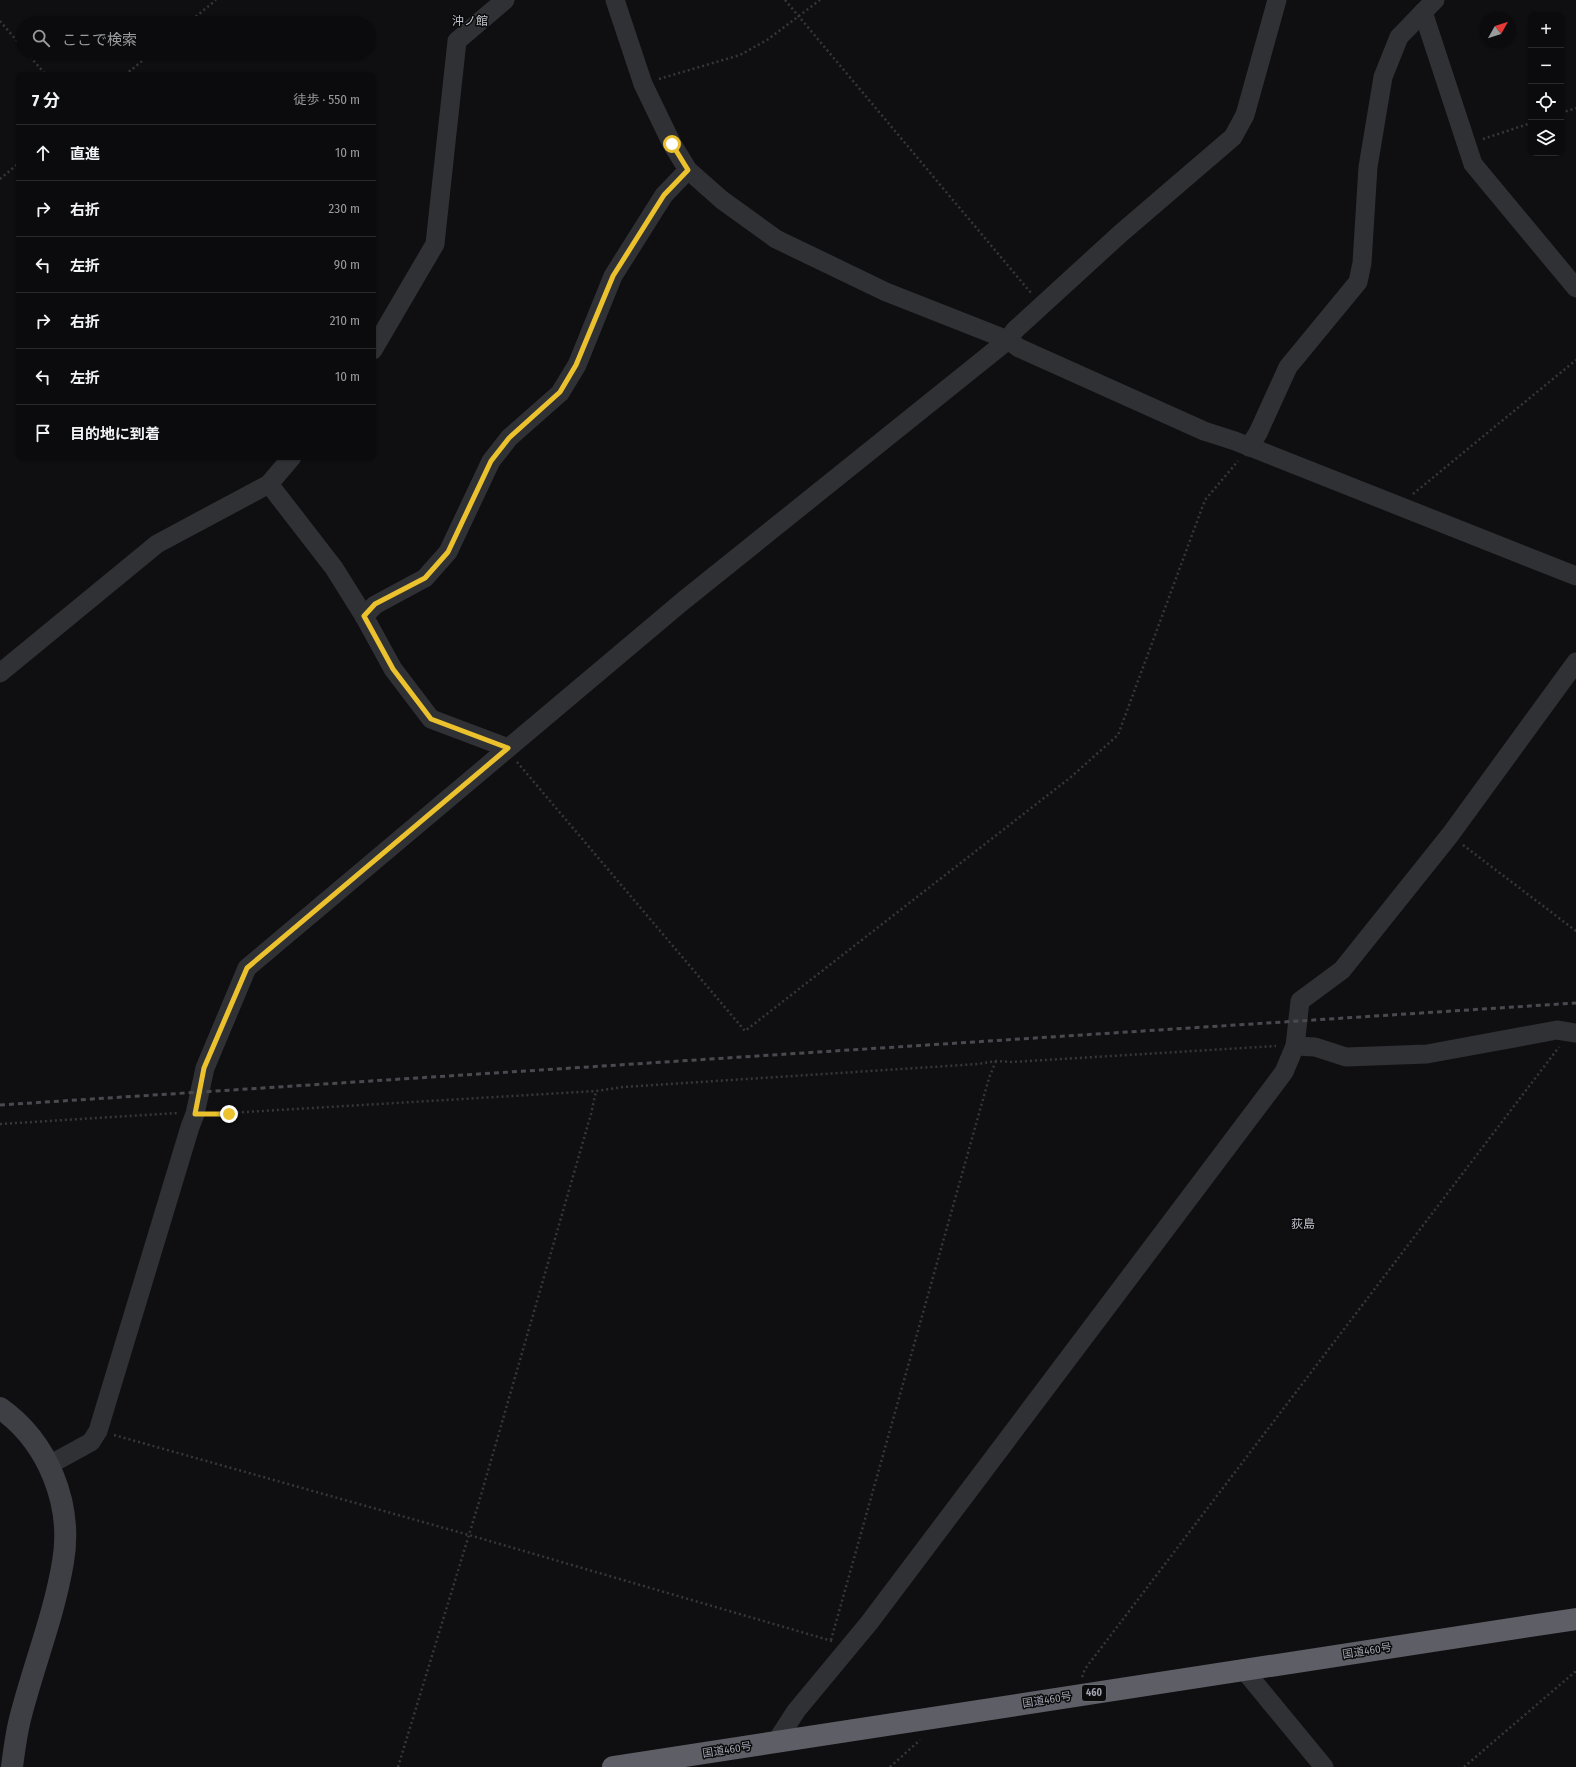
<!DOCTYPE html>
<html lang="ja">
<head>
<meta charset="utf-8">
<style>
  body { margin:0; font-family:"Fira Sans Condensed","Noto Sans JP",sans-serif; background:#141416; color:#f1f3f6 }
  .controls { position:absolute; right:12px; top:12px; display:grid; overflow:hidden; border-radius:8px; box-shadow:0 1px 3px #0004 }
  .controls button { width:36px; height:36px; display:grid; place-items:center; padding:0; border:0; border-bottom:1px solid #2b2b2e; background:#0b0b0d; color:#f1f3f6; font:20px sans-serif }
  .compass { position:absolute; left:1480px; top:12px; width:36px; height:36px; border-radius:50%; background:#0b0b0d; box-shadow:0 1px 3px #0004; rotate:51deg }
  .stop { position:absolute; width:12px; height:12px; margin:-9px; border:3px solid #ebc12d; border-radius:50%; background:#fff }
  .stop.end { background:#ebc12d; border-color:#fff; box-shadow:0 1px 4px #0008 }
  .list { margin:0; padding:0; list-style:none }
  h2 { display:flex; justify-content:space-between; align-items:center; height:52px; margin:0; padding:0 16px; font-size:17px }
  h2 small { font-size:13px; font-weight:400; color:#9a9b9d }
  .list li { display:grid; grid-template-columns:26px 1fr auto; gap:12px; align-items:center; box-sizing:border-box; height:56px; padding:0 16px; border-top:1px solid #2b2b2e }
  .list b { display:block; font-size:15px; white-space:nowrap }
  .list em { font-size:13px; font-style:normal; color:#9a9b9d }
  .icon { flex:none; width:22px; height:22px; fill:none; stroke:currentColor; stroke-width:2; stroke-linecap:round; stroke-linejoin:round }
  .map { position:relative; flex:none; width:1576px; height:1767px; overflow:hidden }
  .search { position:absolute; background:#0b0b0d; box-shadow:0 1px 3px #0004; left:16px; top:16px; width:360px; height:44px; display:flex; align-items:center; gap:10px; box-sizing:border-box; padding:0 14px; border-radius:22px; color:#9a9b9d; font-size:15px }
  .panel { position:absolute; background:#0b0b0d; box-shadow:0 1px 3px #0004; left:16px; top:72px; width:360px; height:388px; border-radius:8px }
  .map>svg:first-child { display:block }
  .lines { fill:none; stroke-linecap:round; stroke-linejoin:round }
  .path { stroke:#36373c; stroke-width:2.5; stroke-dasharray:2 3; stroke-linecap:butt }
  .street { stroke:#303135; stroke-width:19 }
  .secondary { stroke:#3e3f45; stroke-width:22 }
  .highway { stroke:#5d5e66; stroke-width:22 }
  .rail { stroke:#494a50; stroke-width:3; stroke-dasharray:5 4; stroke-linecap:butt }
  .route { stroke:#ebc12d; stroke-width:5 }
  .labels { text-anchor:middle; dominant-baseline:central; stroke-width:3; stroke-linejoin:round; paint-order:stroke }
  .shield { fill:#0a0a0b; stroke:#74767f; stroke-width:1 }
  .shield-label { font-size:10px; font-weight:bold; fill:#a1a4b1 }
  .street-label { font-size:11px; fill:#a1a4b1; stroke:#0a0a0b }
  .neighbourhood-label { font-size:12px; fill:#c1c3cd; stroke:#0a0a0b }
</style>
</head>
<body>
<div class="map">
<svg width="1576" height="1767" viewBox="0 0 1576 1767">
  <rect width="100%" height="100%" fill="#0f0f11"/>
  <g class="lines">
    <g class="path">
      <polyline points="785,0 1031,293"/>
      <polyline points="0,21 23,48"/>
      <polyline points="188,23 216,0"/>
      <polyline points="27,53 46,75"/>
      <polyline points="125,75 152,53"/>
      <polyline points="659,79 740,55 767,40 820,0"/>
      <polyline points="1561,113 1576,108"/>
      <polyline points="1483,139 1531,123"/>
      <polyline points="0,179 19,163"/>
      <polyline points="1413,494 1576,360"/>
      <polyline points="517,762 745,1031 1071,777 1118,735 1205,500 1238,461"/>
      <polyline points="1463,845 1576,931"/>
      <polyline points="212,1114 596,1091 623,1087 978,1064 996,1061 1012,1062 1276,1046"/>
      <polyline points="0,1124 177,1113"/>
      <polyline points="114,1435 469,1535 832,1641"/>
      <polyline points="831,1640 989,1078 996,1061"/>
      <polyline points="1082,1677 1085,1669 1559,1047"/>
      <polyline points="398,1767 479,1502 591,1114 596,1091"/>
      <polyline points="890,1767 920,1740"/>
      <polyline points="1464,1767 1576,1671"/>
    </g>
    <g class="street">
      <polyline points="615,0 643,84 672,144 688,170 722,200 776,239 886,292 1008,340 1019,348 1204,431 1235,441 1576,576"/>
      <polyline points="1423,12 1473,164 1576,288"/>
      <polyline points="373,350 435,244 457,41 505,0"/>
      <polyline points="1249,447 1258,433 1288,367 1358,282 1362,263 1368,167 1383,77 1399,37 1435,0"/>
      <polyline points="269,484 334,568 364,616 393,669 431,719 508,748"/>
      <polyline points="364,616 375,605 425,578 448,552 491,461 509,438 560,393 577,365 613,276 664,195 688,170"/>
      <polyline points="0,673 157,544 269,484 292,457"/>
      <polyline points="1295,1046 1315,1047 1346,1057 1427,1054 1557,1030 1576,1033"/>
      <polyline points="49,1465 91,1442 98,1431 190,1127 195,1114 205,1068 247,968 683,601 1008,340 1015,330 1120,234 1233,137 1245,115 1277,0"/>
      <polyline points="1244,1670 1324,1767"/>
      <polyline points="776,1742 796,1711 869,1623 1284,1072 1295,1046 1300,1001 1342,970 1450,835 1576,662"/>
    </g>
    <path class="secondary" d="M0 1408C48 1442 73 1504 63 1562 54 1616 33 1667 20 1719 16 1735 14 1751 12 1767"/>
    <polyline class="highway" points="613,1767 1576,1619"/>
    <polyline class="rail" points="0,1105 1576,1003"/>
  </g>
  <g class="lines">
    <polyline class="route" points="229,1114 195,1114 204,1068 247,968 508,748 431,719 393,669 364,616 375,604 425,578 448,552 491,461 509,438 560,392 576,365 613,276 664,195 688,170 672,144"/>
  </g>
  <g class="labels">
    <rect class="shield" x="1082" y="1685" width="24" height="16" rx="3"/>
    <g class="shield-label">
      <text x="1094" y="1693">460</text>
    </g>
    <g class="street-label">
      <text transform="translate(1367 1651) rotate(-9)">国道460号</text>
      <text transform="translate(1047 1700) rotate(-9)">国道460号</text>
      <text transform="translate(727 1750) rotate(-9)">国道460号</text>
    </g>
    <g class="neighbourhood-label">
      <text x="470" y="21">沖ノ館</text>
      <text x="1303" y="1224">荻島</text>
    </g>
  </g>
</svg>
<div class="controls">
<button>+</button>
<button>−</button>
<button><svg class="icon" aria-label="locate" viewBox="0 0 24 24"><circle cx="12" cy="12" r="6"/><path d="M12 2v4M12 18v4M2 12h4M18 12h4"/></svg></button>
<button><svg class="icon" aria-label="layers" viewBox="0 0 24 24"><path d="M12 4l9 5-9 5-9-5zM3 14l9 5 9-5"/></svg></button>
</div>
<svg class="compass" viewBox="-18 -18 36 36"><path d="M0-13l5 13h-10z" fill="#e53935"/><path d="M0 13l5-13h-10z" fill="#9a9b9d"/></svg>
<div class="stop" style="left:672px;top:144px"></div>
<div class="stop end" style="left:229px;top:1114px"></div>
<div class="search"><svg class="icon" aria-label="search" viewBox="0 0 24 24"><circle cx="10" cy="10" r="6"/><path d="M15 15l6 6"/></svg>ここで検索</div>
<section class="panel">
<h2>7 分<small>徒歩 · 550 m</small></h2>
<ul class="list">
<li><svg class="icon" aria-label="ahead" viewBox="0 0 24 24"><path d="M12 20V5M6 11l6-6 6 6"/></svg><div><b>直進</b></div><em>10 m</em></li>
<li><svg class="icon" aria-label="right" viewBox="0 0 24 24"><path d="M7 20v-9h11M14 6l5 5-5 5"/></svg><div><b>右折</b></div><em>230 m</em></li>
<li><svg class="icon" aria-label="left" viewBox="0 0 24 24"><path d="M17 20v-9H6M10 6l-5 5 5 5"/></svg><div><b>左折</b></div><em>90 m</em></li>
<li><svg class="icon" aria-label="right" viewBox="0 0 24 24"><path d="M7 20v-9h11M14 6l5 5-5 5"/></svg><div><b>右折</b></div><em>210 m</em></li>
<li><svg class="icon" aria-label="left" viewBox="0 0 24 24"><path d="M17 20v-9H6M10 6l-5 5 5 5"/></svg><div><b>左折</b></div><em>10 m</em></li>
<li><svg class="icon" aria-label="arrive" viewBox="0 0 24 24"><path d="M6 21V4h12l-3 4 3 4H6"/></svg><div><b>目的地に到着</b></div></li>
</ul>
</section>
</div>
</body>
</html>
